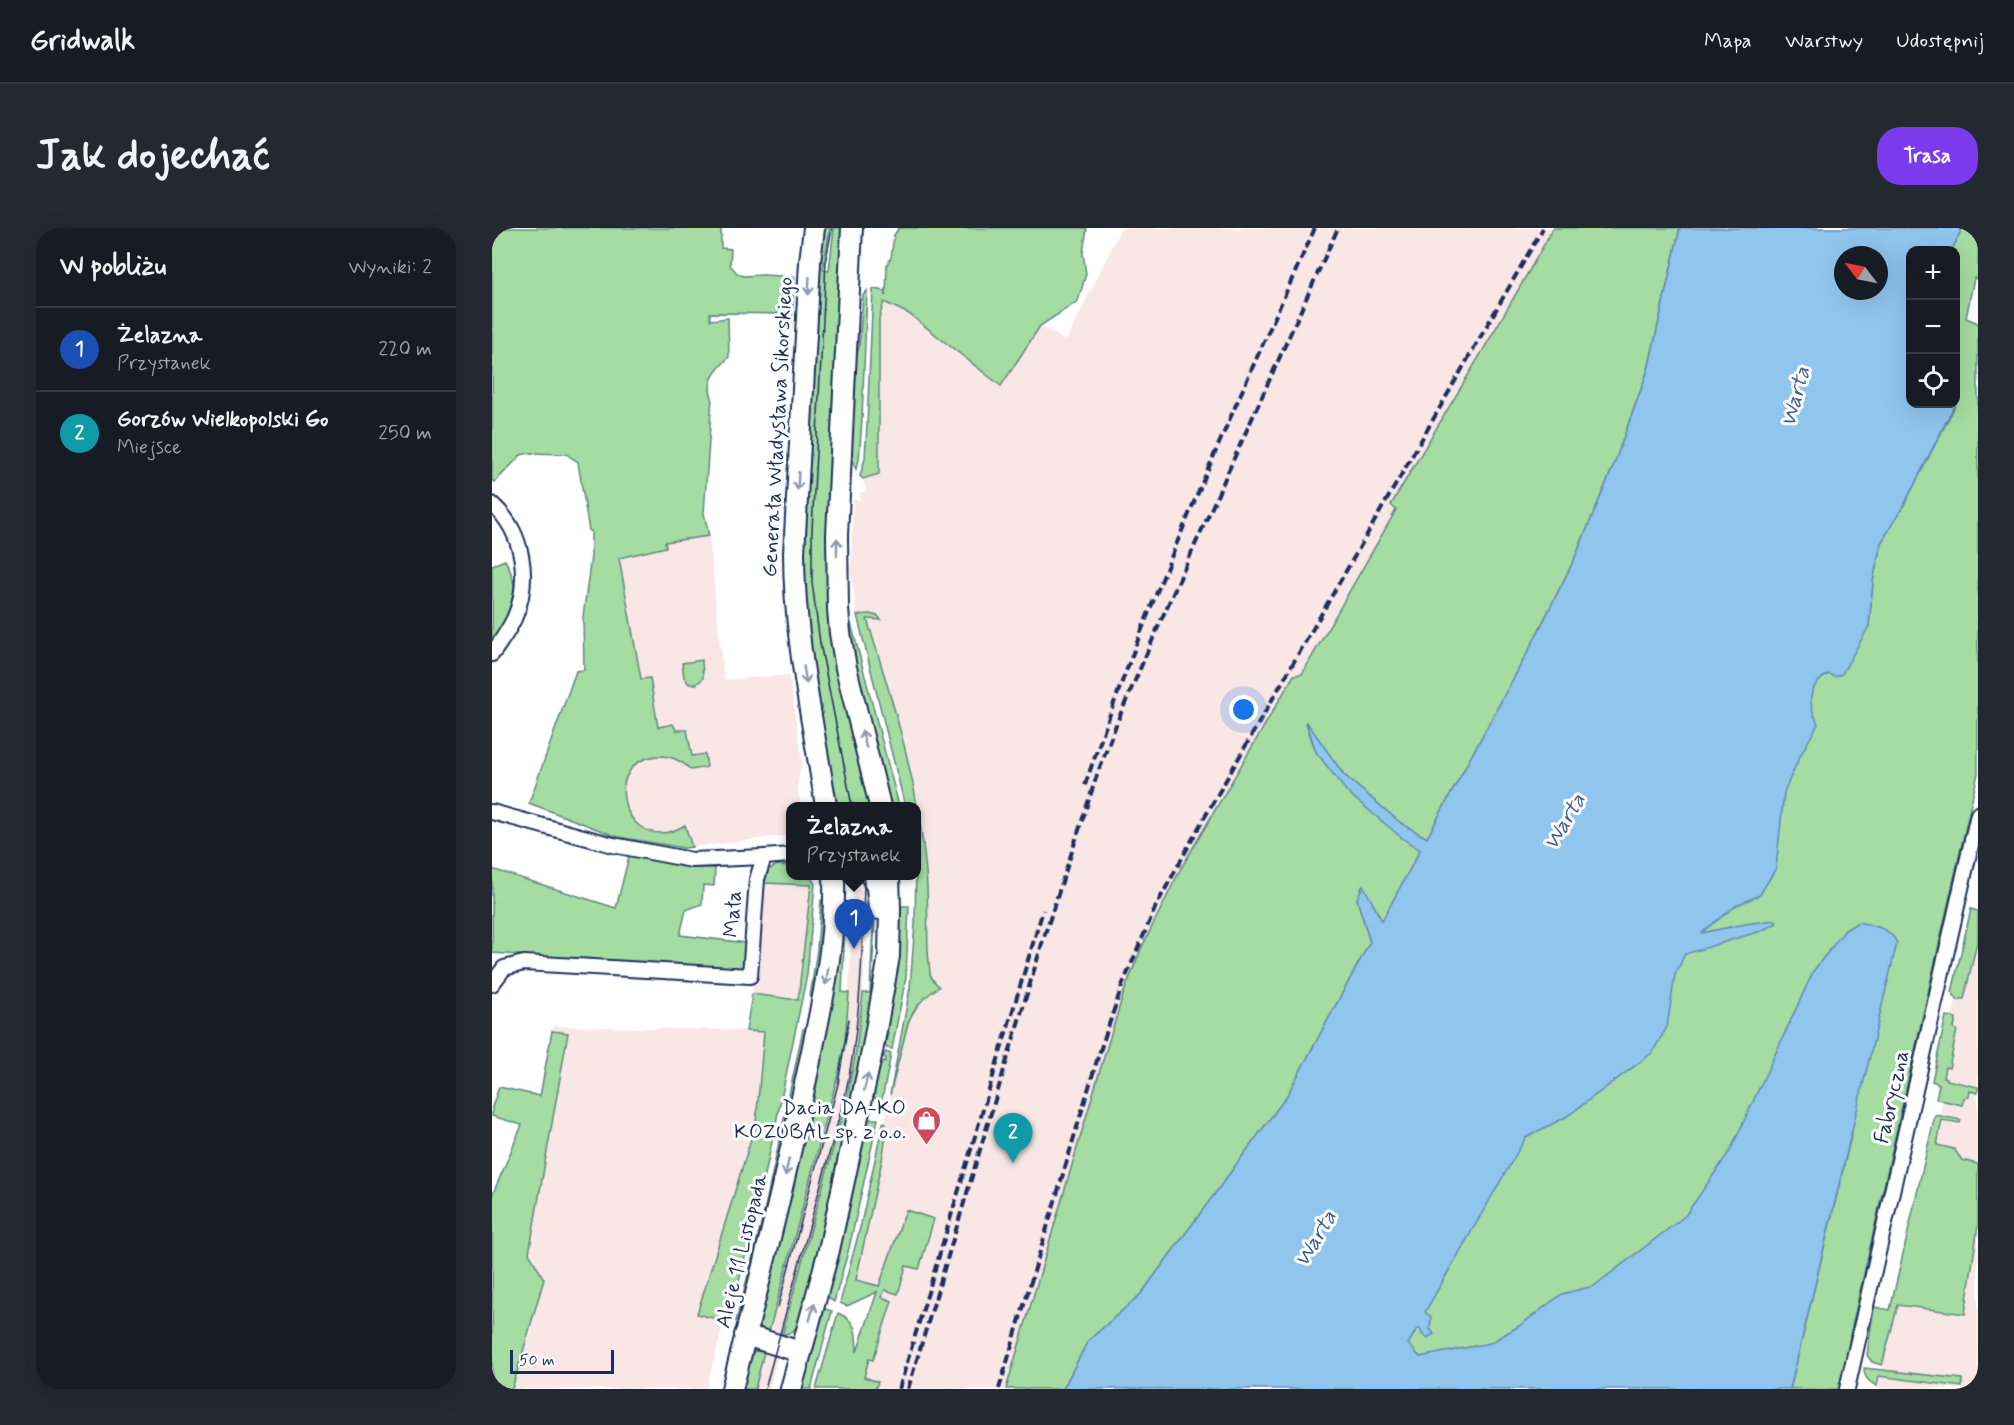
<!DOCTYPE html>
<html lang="pl">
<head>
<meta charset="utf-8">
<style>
  body { margin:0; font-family:Mynerve,sans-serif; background:#242831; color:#f1f3f6 }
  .controls { position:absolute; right:18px; top:18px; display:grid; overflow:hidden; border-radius:12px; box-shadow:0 6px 24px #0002 }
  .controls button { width:54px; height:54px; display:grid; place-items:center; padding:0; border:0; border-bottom:2px solid #363941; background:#171b24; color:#f1f3f6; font:30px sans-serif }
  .compass { position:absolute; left:1342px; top:18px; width:54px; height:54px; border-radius:50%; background:#171b24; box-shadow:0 6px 24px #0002; rotate:302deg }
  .scale { position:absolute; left:18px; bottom:15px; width:104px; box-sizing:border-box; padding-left:6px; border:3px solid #1b2f5e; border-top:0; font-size:16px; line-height:21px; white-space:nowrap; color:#1b2f5e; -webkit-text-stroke:4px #fff; paint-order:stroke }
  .you { position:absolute; left:752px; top:482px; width:21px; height:21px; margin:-15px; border:4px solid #fff; border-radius:50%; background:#1a73e8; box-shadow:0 0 0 9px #1a73e833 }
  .badge { display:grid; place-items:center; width:39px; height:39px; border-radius:50%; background:#7c3aed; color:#fff; font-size:20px; font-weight:700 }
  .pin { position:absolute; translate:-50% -50px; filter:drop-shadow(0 2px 3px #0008) }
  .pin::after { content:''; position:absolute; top:32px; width:21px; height:18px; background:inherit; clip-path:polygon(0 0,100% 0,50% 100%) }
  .popup { position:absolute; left:294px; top:574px; width:135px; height:78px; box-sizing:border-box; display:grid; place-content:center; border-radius:12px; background:#171b24; filter:drop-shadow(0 2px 4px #0005); font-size:20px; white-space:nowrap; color:#9ea1a6 }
  .popup b { font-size:22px; color:#f1f3f6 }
  .popup::after { content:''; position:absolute; left:50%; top:100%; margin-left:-12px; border:12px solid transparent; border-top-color:#171b24 }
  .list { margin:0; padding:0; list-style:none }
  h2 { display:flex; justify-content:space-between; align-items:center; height:78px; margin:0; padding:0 24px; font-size:26px }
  h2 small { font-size:20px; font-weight:400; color:#9ea1a6 }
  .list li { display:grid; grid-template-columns:39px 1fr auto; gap:18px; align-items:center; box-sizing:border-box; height:84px; padding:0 24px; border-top:2px solid #363941 }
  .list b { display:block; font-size:22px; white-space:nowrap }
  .list p { margin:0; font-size:20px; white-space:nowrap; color:#9ea1a6 }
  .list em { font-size:20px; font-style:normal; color:#9ea1a6 }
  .icon { flex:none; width:33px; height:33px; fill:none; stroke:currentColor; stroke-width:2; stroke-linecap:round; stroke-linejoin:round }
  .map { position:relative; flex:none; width:1486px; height:1161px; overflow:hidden; border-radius:24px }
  header { display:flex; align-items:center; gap:36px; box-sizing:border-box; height:84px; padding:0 30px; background:#171b24; border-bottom:2px solid #363941 }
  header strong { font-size:28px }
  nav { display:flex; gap:33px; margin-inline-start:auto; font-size:21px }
  .intro { display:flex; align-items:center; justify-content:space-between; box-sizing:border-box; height:144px; padding:0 36px }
  h1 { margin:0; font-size:42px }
  .button { padding:15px 27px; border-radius:24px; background:#7c3aed; color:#fff; font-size:21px; font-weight:700 }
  main { display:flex; gap:36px; padding:0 36px }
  aside { flex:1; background:#171b24; border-radius:24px; box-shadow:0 6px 24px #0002 }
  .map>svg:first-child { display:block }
  .built { fill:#f8e7e5 }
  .green { fill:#a4dca1; stroke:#608680; stroke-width:1.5 }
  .water { fill:#90c5ee; stroke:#6189b4; stroke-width:1.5; fill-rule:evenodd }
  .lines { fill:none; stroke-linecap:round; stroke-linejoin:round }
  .street-casing { stroke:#1b2f5e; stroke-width:18 }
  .secondary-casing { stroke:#1b2f5e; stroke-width:24 }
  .street { stroke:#fff; stroke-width:14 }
  .secondary { stroke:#fff; stroke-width:20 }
  .tram { stroke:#1b2f5e; stroke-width:1.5 }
  .rail { stroke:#1b2f5e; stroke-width:4; stroke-dasharray:9 4.5; stroke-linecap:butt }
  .oneway { stroke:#8d97ae }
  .labels { text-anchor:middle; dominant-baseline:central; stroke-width:6; stroke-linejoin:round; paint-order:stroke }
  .street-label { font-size:21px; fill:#1b2f5e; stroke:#fff }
  .poi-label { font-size:21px; fill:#1b2f5e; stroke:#fff; text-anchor:end }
  .water-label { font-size:22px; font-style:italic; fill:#3e5c89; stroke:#fff }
</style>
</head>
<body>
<header>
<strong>Gridwalk</strong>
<nav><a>Mapa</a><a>Warstwy</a><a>Udostępnij</a></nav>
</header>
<div class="intro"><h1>Jak dojechać</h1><a class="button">Trasa</a></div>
<main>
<aside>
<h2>W pobliżu<small>Wyniki: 2</small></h2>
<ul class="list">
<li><span class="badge" style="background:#1a4fb4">1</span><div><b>Żelazna</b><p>Przystanek</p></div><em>220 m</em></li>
<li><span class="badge" style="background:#0f9aa8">2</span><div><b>Gorzów Wielkopolski Go</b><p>Miejsce</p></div><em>250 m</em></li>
</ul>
</aside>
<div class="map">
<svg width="1486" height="1161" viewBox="0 0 1486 1161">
  <rect width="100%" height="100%" fill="#fff"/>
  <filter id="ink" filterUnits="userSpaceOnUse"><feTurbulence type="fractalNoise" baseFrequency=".0167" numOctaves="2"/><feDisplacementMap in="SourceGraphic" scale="12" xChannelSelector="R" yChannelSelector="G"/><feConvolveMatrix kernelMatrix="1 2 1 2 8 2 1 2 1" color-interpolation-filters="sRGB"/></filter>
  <g filter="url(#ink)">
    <g class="built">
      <polygon points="629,0 1061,0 993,121 952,185 899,277 904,281 810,446 802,447 688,642 667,682 632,764 514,1161 358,1161 387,1058 364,1052 390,932 395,902 393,894 398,867 416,795 421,784 433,769 447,759 439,748 436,724 436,663 432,609 427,581 418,539 399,467 375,391 388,392 386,388 365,387 359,345 361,272 368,272 368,264 374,264 371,251 387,246 387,91 392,82 392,74 417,86 509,158 548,98 574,113"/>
      <polygon points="99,302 173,314 217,308 232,452 297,447 310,533 305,558 309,578 299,578 299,607 192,620 126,609 37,575 84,443 92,442 91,389 99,328"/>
      <polygon points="272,655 319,656 306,773 260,766"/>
      <polygon points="361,662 375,662 371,779 364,823 355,869 277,1161 263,1161 341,866 353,813 356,787"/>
      <polygon points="1486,697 1486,1161 1385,1161 1405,1077 1454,857 1445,855 1465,768"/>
      <polygon points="61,798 272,803 264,895 205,1086 232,1094 214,1161 0,1161 21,1051 48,868"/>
    </g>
    <g class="green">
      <path d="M0 0H229V20L239 21 238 37 245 45 251 48 271 47 303 49 299 101H290L291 86 218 85V92L236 90 237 129C226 141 213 152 220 169L212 285 217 308 173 314 174 319 127 330 149 451 158 450 166 499 181 496 184 502H195L200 528 213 526 215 539 199 542C190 533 179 527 165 528 104 535 134 633 193 597L200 619 192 620 126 609 37 575 84 443 92 442 91 389 99 328V303H97L86 234 74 226 38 225 29 227 3 254 0 252Z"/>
      <polygon points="329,0 338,0 331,42 337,43 342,0 351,0 340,251 376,578 342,578 316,424 309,340"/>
      <polygon points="407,0 593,0 595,1 591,25 594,46 586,73 548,98 509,158 417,86 392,74 387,91 387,246 371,251 368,248 373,230 375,197 381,61 393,63 394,68 395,36 399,30 402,7"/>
      <path d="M1061 0H1188L1156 142 1121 239 1082 332 1038 420 935 610 910 596 852 547 814 495 824 524 910 610 929 621 890 693 871 658 865 671 878 714 795 868 649 1066 596 1113 571 1161H514L608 842 632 764 649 721 688 642 802 447 810 446 904 282 899 277C953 184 1010 94 1061 0Z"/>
      <polygon points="1470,0 1486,0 1486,51 1482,50 1474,90 1486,95 1486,545 1358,1107 1354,1134 1348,1161 1298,1161 1360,904 1359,862 1208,999 1017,1116 928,1129 907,1108 973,992 1315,462 1336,446 1377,398 1381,353 1389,315 1412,277 1464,176 1464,22 1460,22"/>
      <polygon points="375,63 370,191 367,232 364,241 357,227 360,145 367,119 371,67"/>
      <path d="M13 332C32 364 19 385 0 413V337Z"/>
      <path d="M377 386 386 388 389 392 375 391C401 474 427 556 434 644 437 674 434 705 437 735 438 739 437 745 439 748 440 752 445 756 447 759 432 769 423 778 416 795L398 867 418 760 423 695 425 578H413L365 387Z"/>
      <polygon points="355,395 359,395 407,578 395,578 364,450"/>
      <polygon points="210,432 211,450 205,456 197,456 192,449 190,435"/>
      <polygon points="137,628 199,640 223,640 222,658 211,657 210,676 194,682 188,707 254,715 251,738 243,742 0,725 0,641 124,680"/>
      <polygon points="285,637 299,638 299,648 318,648 323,656 315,747 272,952 237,1094 205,1086 264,895 272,804 254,803 260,766 306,772 319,657 272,655 274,643"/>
      <polygon points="329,672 334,672 323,770 318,769 325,721"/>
      <polygon points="350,674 354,674 350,764 357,765 353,813 347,843 277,1104 269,1100 267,1091"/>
      <polygon points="382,675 384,675 378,781 371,826 338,983 309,1093 300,1104 290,1107 355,869 364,823 371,765 378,765"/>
      <polygon points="405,678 417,678 414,749 400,821 395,820 393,818 396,805 392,804"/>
      <polygon points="1479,681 1486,683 1486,710 1472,771 1468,771 1468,772 1465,772 1460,764"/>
      <polygon points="1454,788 1464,790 1462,800 1465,802 1457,840 1453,839 1451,849 1455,850 1455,852 1486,859 1486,865 1478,863 1477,869 1472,870 1470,877 1444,871 1447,856 1440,853"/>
      <polygon points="311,801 317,802 250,1092 244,1093 271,989"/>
      <polygon points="60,803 76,805 37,1025 52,1051 20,1161 0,1161 0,968 30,897 0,888 0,879 7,859 48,868"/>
      <polygon points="394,824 399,826 390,872 383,870 380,865 385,837 389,837 390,833 393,834 394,830 391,829"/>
      <polygon points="1443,887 1469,892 1468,895 1450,892 1445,917 1462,921 1470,932 1486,936 1486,998 1473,1086 1406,1077 1390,1137 1380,1134 1375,1127 1382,1079 1398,1082"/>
      <polygon points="379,891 386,891 357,1020 342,1074 332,1066 373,895"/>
      <path d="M393 894 395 902 390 932 364 1052 387 1058 414 982 442 991 427 1041 414 1038 406 1066 393 1062 390 1069 400 1073 381 1132 377 1131 372 1149 386 1154 383 1161H324L346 1085C366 1093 364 1106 365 1124L385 1064 355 1078 348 1075 369 996 391 895Z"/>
      <polygon points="333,1081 340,1083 319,1161 306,1161 330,1083"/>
      <polygon points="263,1123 272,1124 263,1161 247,1161 259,1126"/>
      <path d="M1372 1140 1470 1151V1159L1387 1148 1385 1158C1377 1154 1372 1150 1372 1140Z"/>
    </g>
    <path class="water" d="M1188 0H1470L1460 22H1418V176H1463L1412 277 1389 315 1381 353 1377 398 1350 446 1343 449 1336 446C1314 460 1316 474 1326 496L1308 528 1292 564 1284 640 1268 667 1245 677 1209 705 1253 696 1283 692 1285 695 1269 703 1193 726 1183 747 1175 799 1160 825 1074 889 1034 909 933 1084 939 1089 938 1101 942 1106 935 1110 930 1106 928 1101H925L916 1116 928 1129 998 1115 1027 1098 1070 1066 1102 1058 1193 988 1238 923 1322 742 1353 702 1366 694C1383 698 1397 699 1405 715L1298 1161H571L596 1113 649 1066 794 869 878 714 865 671 871 657 890 693 928 622 910 610 855 564 824 524 814 493 852 547 910 596 935 610 1038 420 1082 332 1121 239 1156 142ZM1351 27H1387V63H1351Z"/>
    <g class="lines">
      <defs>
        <g id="street">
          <path d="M0 276C32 304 39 352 22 391 16 403 8 415 0 426"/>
          <polyline points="0,584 121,617 200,632 272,629 299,627"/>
          <polyline points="0,756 12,740 32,735 258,748 265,651 272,629"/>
          <polyline points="1355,1161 1486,586"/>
        </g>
        <g id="secondary">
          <path d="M322 0 318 34 302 325C302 410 321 494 334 578"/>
          <polyline points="360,0 345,307 346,381 348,405 354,440 388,578"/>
          <polyline points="379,648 385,659 387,681"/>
          <polyline points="253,1107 309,1124"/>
          <path d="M240 1161C267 1055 294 949 316 842 330 777 344 714 342 648"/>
          <polyline points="299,1161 337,1022 381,819 397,728 398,680 397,648"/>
        </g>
      </defs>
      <use href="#street" class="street-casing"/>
      <use href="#secondary" class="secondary-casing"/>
      <use href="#street" class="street"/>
      <use href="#secondary" class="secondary"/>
      <g class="tram">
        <polyline points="340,0 334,32 333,54 320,301 320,354 328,415 360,578"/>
        <polyline points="286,1079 346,856 357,791"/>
        <path d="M273 1161 353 868C369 795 371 722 372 648"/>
      </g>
      <g class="rail">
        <path d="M593 557C658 366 740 184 823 0"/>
        <polyline points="407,1161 551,682"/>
        <polyline points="416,1161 552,709 605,547 625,494 670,390 846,0"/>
        <polyline points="507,1161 605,832 630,758 664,678 707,599 1051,0"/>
      </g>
    </g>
    <defs><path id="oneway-shaft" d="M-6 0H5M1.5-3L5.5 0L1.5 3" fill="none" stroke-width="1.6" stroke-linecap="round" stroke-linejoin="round" transform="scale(1.5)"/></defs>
    <g class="oneway">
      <use href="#oneway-shaft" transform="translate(317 58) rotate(93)"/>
      <use href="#oneway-shaft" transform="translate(306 253) rotate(93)"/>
      <use href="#oneway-shaft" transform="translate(345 319) rotate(-89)"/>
      <use href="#oneway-shaft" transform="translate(313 447) rotate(81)"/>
      <use href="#oneway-shaft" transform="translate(372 511) rotate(-104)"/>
      <use href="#oneway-shaft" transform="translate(335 748) rotate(99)"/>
      <use href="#oneway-shaft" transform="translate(374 854) rotate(-78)"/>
      <use href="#oneway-shaft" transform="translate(295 939) rotate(103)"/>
      <use href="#oneway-shaft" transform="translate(320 1084) rotate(-74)"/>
    </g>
  </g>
  <defs>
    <symbol id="shop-pin" viewBox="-11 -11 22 30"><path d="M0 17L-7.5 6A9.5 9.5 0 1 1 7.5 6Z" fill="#d1495b" stroke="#fff"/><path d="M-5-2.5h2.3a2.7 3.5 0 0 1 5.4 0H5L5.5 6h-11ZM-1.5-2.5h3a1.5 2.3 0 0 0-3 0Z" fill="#fff"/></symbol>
  </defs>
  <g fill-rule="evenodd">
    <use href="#shop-pin" x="418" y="876" width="33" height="45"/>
  </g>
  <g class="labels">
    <g class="street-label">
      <text transform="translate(286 199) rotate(-87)">Generała Władysława Sikorskiego</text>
      <text transform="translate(241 686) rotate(-86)">Mała</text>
      <text transform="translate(1400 869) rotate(-77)">Fabryczna</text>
      <text transform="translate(250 1023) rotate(-76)">Aleje 11 Listopada</text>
    </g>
    <g class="poi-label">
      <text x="414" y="880">Dacia DA-KO<tspan x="414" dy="24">KOZUBAL sp. z o.o.</tspan></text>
    </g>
    <g class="water-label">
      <text transform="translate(1304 169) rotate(-75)">Warta</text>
      <text transform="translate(1073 594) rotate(-59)">Warta</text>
      <text transform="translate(824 1011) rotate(-59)">Warta</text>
    </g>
  </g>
</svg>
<div class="controls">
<button>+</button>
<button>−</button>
<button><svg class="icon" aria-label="locate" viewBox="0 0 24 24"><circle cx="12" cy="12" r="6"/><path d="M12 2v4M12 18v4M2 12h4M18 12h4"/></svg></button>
</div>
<svg class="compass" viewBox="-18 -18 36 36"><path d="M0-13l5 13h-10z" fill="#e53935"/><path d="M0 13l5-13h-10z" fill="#9ea1a6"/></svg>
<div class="scale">50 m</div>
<div class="you"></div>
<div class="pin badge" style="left:362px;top:721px;background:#1a4fb4">1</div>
<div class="popup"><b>Żelazna</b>Przystanek</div>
<div class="pin badge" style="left:521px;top:935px;background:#0f9aa8">2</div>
</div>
</main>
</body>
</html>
